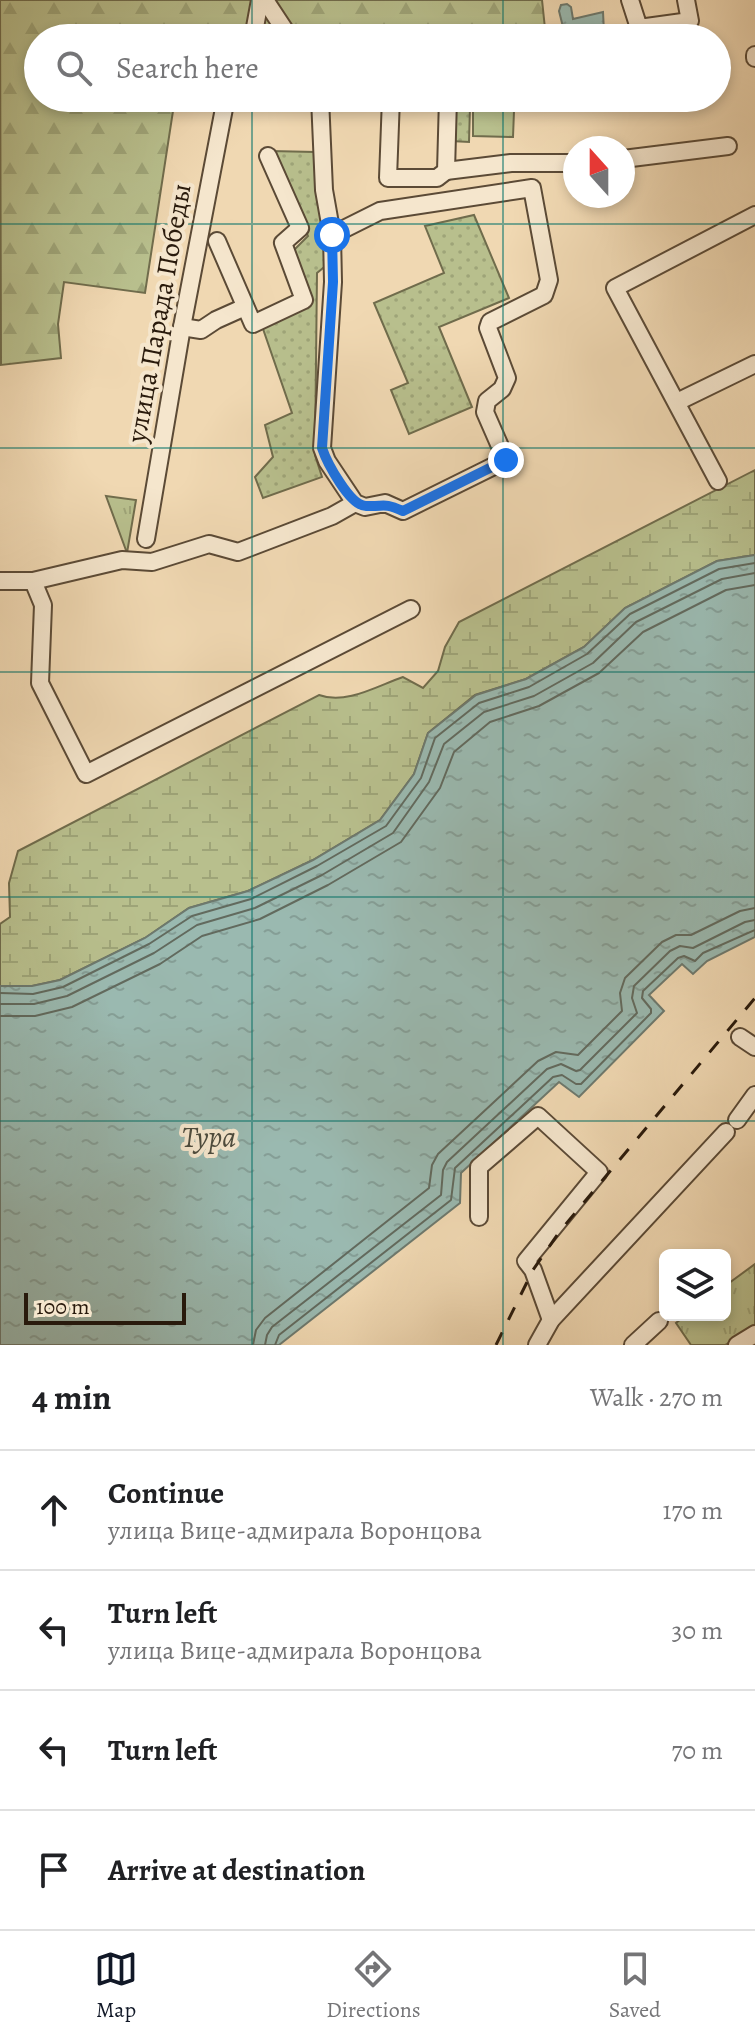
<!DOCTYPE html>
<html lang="en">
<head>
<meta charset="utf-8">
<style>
  body { margin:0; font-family:Alegreya,serif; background:#f2f2f2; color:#202124 }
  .controls { position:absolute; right:24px; bottom:24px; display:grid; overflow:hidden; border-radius:12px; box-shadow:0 4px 12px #0003 }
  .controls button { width:72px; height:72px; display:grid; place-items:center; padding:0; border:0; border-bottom:2px solid #e0e0e0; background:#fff; color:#202124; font:40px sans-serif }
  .compass { position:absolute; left:563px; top:136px; width:72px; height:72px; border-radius:50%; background:#fff; box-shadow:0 4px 12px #0003; rotate:339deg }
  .scale { position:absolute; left:24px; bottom:20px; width:162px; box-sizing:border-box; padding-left:8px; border:4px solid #291a0c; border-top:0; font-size:22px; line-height:28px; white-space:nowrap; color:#291a0c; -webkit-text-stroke:6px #f5e6cd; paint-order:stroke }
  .stop { position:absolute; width:24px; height:24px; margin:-18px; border:6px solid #1a73e8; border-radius:50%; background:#fff }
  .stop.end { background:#1a73e8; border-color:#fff; box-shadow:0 2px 8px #0008 }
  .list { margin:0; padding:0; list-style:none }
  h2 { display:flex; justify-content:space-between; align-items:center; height:104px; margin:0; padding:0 32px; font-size:34px }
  h2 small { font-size:26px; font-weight:400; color:#757577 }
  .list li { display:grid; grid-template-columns:52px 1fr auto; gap:24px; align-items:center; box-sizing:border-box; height:120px; padding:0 32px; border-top:2px solid #e0e0e0 }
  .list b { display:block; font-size:30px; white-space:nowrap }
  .list p { margin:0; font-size:26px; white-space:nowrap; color:#757577 }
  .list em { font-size:26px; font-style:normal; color:#757577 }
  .icon { flex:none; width:44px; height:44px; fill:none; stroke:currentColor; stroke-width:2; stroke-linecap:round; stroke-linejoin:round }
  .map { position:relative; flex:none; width:755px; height:1345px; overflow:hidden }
  .search { position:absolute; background:#fff; box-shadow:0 4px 12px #0003; left:24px; right:24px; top:24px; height:88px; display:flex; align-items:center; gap:20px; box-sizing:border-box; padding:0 28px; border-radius:44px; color:#757577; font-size:30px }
  .sheet { height:584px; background:#fff }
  nav { display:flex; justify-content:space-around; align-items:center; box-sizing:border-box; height:112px; border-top:2px solid #e0e0e0; background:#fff; font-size:22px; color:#757577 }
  nav a { display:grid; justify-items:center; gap:4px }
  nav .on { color:#111827 }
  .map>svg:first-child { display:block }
  .grass { fill:url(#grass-tufts); stroke:#706c4c; stroke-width:2 }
  .forest { fill:url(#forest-firs); stroke:#706c4c; stroke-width:2 }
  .wetland { fill:url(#wetland-marsh); stroke:#706c4c; stroke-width:2 }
  .park { fill:url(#park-dots); stroke:#706c4c; stroke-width:2 }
  .garden { fill:#b8bf8d; stroke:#706c4c; stroke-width:2 }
  .water { fill:url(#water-ripples); stroke:#6d796e; stroke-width:2 }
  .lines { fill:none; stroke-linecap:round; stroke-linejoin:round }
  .shore { stroke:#626a5e; stroke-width:2 }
  .minor-casing { stroke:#5b4a36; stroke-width:20 }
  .minor { stroke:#f5e6cd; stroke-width:16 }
  .rail { stroke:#291a0c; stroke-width:3; stroke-dasharray:14 14; stroke-linecap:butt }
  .route { stroke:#1a73e8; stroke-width:10 }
  .grid { fill:none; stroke:#0f766e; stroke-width:2; stroke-opacity:0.55 }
  .labels { text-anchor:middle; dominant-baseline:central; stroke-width:8; stroke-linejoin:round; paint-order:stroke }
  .street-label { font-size:28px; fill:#291a0c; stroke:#f5e6cd }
  .water-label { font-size:30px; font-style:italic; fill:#4b4a3d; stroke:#f5e6cd }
</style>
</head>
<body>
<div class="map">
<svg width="755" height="1345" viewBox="0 0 755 1345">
  <defs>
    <pattern id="grass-tufts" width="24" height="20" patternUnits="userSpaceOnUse" patternTransform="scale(2)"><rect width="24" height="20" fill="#b8bf8d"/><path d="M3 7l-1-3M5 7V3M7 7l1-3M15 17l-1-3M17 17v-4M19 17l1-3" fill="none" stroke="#9ea478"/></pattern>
    <pattern id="forest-firs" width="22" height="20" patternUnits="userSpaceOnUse" patternTransform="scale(2)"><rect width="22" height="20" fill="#b8bf8d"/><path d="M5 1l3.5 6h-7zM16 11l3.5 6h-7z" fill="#9ea478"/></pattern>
    <pattern id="wetland-marsh" width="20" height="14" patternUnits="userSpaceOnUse" patternTransform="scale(2)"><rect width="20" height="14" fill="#b8bf8d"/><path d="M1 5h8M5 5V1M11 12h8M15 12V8" fill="none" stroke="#9ea478"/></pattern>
    <pattern id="park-dots" width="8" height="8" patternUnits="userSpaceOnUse" patternTransform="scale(2)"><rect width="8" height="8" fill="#b8bf8d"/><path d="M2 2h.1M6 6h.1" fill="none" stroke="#9ea478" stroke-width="1.8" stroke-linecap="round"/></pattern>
    <pattern id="water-ripples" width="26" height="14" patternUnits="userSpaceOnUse" patternTransform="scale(2)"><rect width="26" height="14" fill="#9ab9b0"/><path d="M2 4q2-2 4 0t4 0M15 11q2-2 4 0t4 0" fill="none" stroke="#859e96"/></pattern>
  </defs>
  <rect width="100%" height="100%" fill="#f0d8b2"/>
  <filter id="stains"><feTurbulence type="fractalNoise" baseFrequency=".0025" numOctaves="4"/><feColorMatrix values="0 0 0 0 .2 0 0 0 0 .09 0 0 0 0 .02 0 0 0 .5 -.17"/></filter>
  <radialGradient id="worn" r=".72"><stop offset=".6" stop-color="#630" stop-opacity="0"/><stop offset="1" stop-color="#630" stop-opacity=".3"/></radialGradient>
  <g class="grass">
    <polygon points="106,496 136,500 127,553"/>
    <polygon points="755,1264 755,1328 725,1345 691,1345 676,1323 686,1315 725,1315 725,1286"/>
  </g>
  <polygon class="forest" points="0,0 542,0 546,38 38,38 38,98 175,98 145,293 64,282 58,324 61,358 1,365"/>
  <path class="wetland" d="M755 470V555L717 561 625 608 584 647 526 679 475 695 428 733 414 774 380 820 313 860 248 891 189 908 145 938 60 980 32 986H0V924L10 917 9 883 18 851 319 695C346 705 377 686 403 677L423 688 438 671 445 647 459 622Z"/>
  <g class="park">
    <polygon points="453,106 470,107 469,142 451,141"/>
    <polygon points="270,151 315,152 329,263 317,273 315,455 322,477 263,498 255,477 273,457 265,425 292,413 261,323 307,301 293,251 308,236"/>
    <polygon points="474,215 509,298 439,327 472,407 409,434 391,390 408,383 374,303 444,273 425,226"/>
  </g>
  <polygon class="garden" points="473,110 514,111 513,137 473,136"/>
  <g class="water">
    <polygon points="561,5 567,4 571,7 573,19 603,12 604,32 565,35 559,11"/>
    <polygon points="755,555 755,937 707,961 693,974 682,964 649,995 664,1011 579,1097 559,1082 461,1173 460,1203 279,1345 0,1345 0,986 32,986 60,980 145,938 189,908 248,891 313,860 380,820 414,774 428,733 476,695 526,679 584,647 625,608 717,561"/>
  </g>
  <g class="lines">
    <g class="shore">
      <polyline points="0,993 33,994 63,987 149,944 192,916 251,899 317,866 386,826 421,778 435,738 479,703 529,687 587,654 630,614 719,569 755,563"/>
      <polyline points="0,1004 34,1004 67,996 154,953 197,925 255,908 322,875 393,833 429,782 444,744 484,712 534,696 593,663 636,622 722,579 755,573"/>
      <polyline points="0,1016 35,1016 72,1007 160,964 202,936 260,919 328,885 401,842 440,788 454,752 490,722 539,706 599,673 643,632 726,590 755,585"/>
      <polyline points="253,1345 256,1330 265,1318 429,1188 432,1165 438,1154 538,1061 556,1052 578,1055 622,1011 620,993 625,978 662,942 676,935 691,935 740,911 755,908"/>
      <polyline points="265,1345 267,1335 272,1327 441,1195 443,1170 447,1162 547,1069 561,1064 576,1071 580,1070 637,1013 632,998 634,986 670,951 680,946 693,948 745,922 755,920"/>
      <polyline points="275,1345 279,1335 451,1200 455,1168 553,1077 562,1075 576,1084 581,1084 651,1013 651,1009 642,998 643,991 678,958 684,956 695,961 703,953 755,930"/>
    </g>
    <defs>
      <g id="minor">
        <polyline points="265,0 290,38"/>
        <polyline points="630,0 639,28 690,21 686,0"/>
        <polyline points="253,38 260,0"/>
        <polyline points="755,55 755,58"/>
        <polyline points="320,98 324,190 332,235 333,282 322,448 327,461 355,503 365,507 385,503 403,511 506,460 485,412 487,401 502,389 507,378 488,328 490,322 544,295 549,280 532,188 380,211 332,235"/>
        <polyline points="391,98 388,178 437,178 446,171 448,98"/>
        <polyline points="623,159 728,146"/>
        <polyline points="446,171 511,163 575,163"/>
        <polyline points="217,241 253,324 304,300 283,243 300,228 268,156"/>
        <polyline points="182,327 201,330 216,320 245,307"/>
        <polyline points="677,402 755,364"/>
        <polyline points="718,481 615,288 755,215"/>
        <polyline points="146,539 182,327 226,98"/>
        <polyline points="0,581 33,581 122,560 152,562 209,544 238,552 332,516 355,503"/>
        <polyline points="33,581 43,605 40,683 86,774 411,609"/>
        <polyline points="740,1037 755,1047"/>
        <polyline points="737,1120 755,1095"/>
        <polyline points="479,1217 479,1167 538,1116 599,1172 526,1261 533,1270 551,1320"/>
        <polyline points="537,1345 551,1320 726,1132"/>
        <polyline points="633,1345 659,1321"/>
        <polyline points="737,1345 755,1334"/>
      </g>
    </defs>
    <use href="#minor" class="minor-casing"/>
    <use href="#minor" class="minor"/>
    <polyline class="rail" points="496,1345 533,1270 560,1231 755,998"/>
  </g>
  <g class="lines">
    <path class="route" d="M332 235 333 282 322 448C327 463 350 506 366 506 386 507 381 502 403 511L506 460"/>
  </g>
  <path class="grid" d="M252 0V38M503 0V38M252 98V1345M503 98V1345M0 224H755M0 448H755M0 672H755M0 897H755M0 1121H755"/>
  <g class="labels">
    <g class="street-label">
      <text transform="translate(159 313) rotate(-80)">улица Парада Победы</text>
    </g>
    <g class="water-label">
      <text x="209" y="1137">Тура</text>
    </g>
  </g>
  <rect width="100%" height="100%" filter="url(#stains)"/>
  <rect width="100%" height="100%" fill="url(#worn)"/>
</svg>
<div class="controls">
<button><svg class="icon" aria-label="layers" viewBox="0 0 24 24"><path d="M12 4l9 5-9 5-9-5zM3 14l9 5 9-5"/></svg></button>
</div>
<svg class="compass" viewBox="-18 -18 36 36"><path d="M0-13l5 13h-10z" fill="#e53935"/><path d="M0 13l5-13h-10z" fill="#757577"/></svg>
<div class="scale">100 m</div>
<div class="stop" style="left:332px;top:235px"></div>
<div class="stop end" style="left:506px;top:460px"></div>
<div class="search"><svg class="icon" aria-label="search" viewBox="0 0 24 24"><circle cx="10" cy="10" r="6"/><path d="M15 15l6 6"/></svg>Search here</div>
</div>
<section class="sheet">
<h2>4 min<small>Walk · 270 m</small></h2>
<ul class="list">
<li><svg class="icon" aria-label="ahead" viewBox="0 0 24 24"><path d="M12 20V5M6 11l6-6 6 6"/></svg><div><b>Continue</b><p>улица Вице-адмирала Воронцова</p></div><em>170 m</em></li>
<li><svg class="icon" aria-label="left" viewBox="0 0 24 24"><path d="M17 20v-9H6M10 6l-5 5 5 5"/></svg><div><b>Turn left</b><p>улица Вице-адмирала Воронцова</p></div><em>30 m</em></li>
<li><svg class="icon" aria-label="left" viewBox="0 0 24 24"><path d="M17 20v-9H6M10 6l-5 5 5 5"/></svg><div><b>Turn left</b></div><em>70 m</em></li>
<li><svg class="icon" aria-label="arrive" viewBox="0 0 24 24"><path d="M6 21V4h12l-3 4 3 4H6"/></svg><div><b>Arrive at destination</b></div></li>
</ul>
</section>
<nav>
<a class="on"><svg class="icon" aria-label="map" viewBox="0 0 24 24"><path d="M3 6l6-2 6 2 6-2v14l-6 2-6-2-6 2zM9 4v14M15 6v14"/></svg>Map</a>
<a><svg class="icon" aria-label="directions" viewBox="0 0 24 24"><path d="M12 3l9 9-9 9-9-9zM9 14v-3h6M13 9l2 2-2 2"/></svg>Directions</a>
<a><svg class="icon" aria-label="saved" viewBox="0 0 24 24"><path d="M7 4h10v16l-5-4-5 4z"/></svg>Saved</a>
</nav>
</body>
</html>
